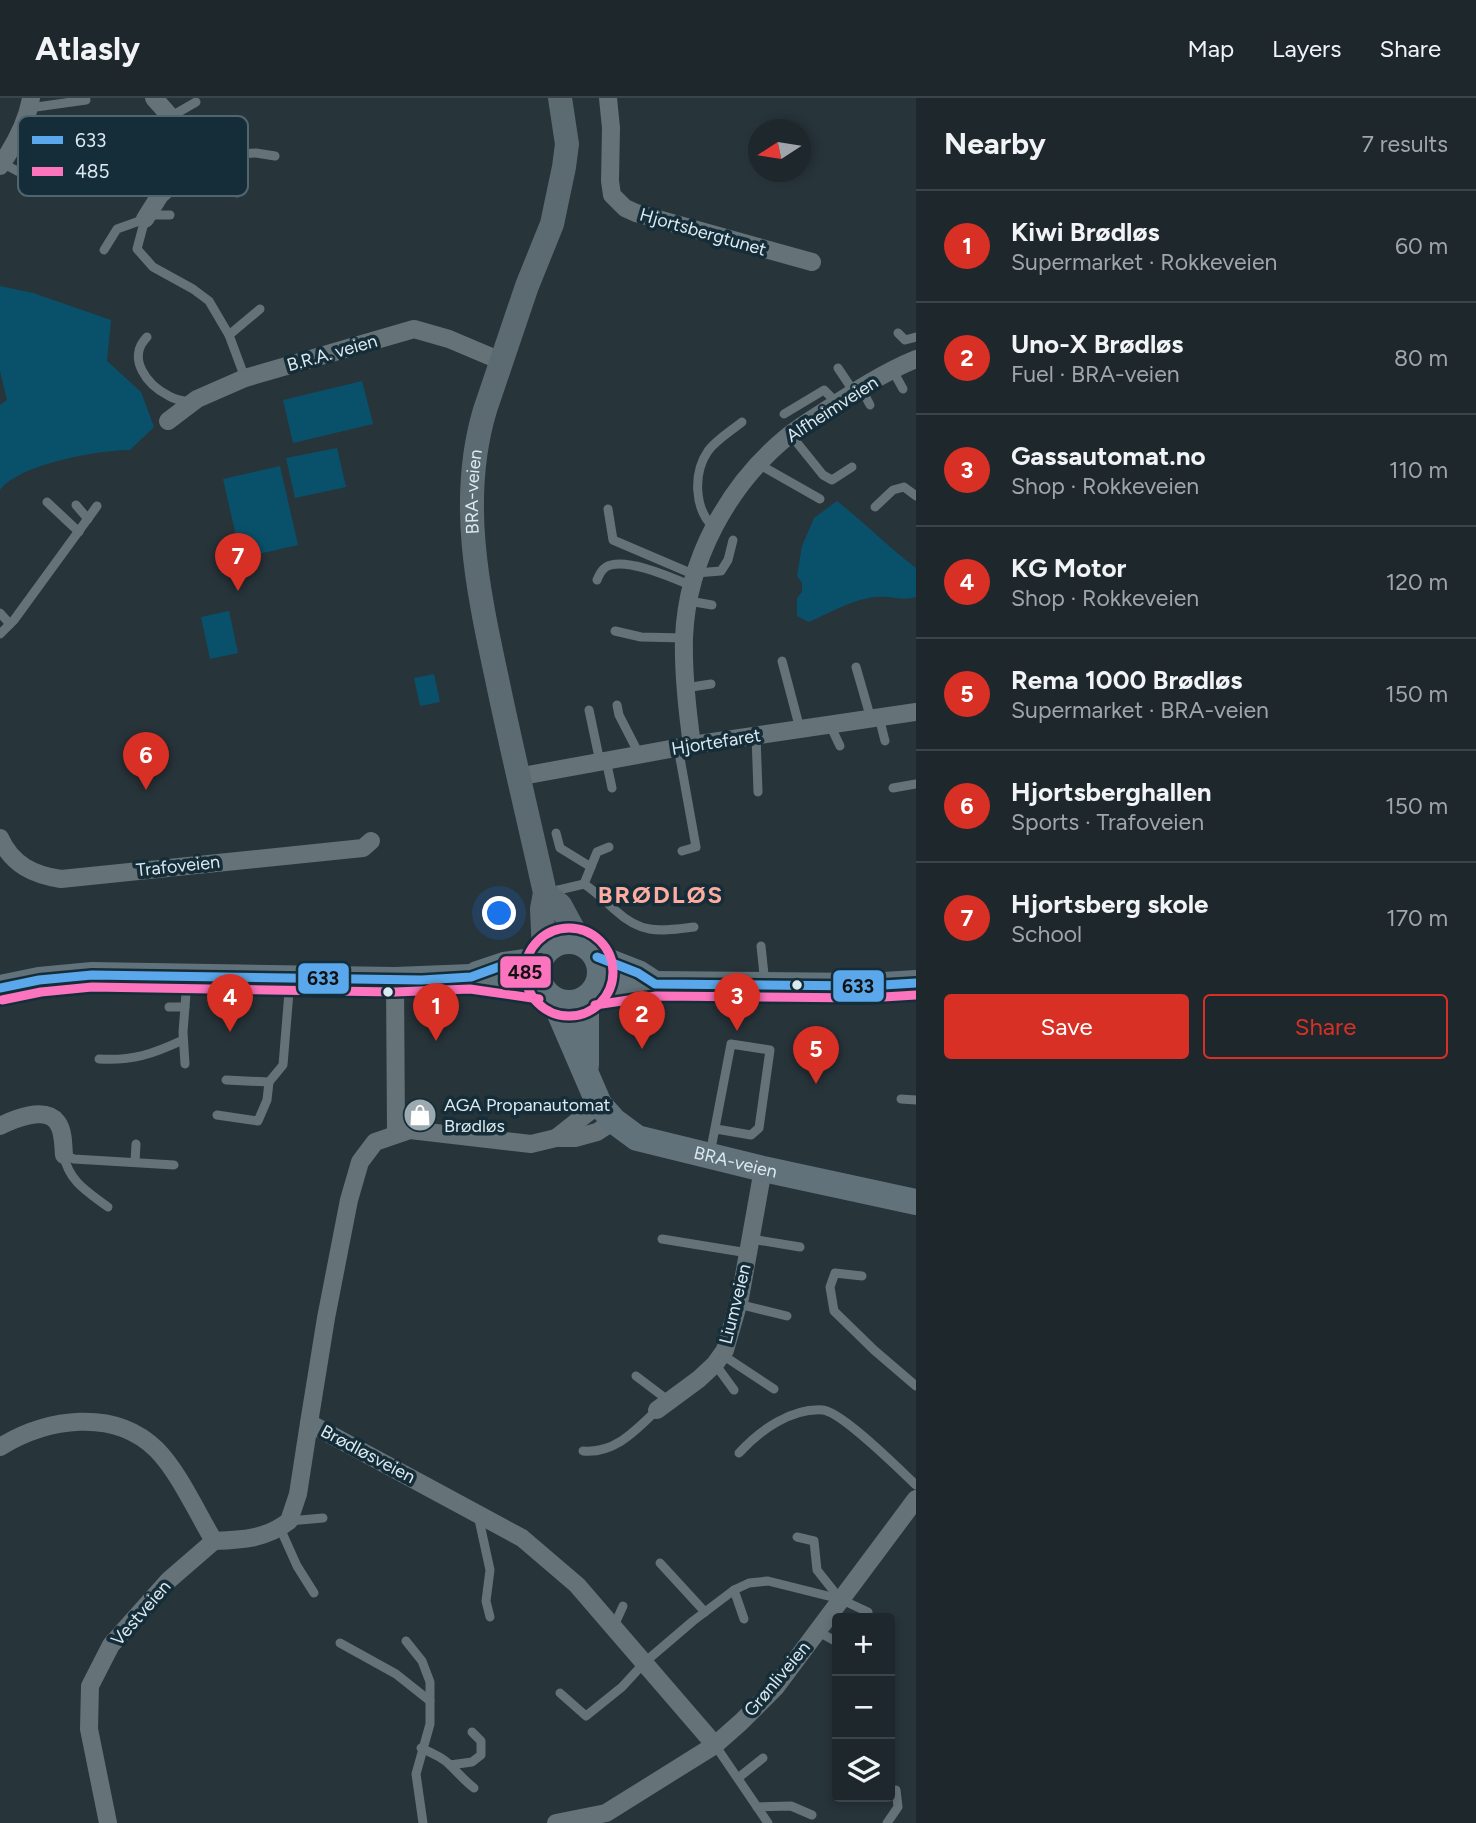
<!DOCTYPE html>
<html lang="en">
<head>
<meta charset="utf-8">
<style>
  body { margin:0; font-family:Figtree,sans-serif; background:#252f34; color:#f1f3f6 }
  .controls { position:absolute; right:21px; bottom:21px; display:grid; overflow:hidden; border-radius:7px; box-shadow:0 4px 10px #0003 }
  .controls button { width:63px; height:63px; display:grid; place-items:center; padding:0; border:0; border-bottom:2px solid #3b4448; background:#1d272c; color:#f1f3f6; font:35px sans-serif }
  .compass { position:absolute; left:748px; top:21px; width:63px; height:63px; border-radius:50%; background:#1d272c; box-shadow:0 4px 10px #0003; rotate:258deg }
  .you { position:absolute; left:500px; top:816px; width:24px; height:24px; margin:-18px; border:5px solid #fff; border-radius:50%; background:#1a73e8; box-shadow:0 0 0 10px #1a73e833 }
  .badge { display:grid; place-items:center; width:46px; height:46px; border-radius:50%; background:#d93025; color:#fff; font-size:23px; font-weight:700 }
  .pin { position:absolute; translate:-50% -58px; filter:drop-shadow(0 2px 4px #0008) }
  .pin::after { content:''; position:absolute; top:37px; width:24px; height:21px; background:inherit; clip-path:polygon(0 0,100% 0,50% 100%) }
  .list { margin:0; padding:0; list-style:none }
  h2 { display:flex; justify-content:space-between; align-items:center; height:91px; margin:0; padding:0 28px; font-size:30px }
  h2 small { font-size:23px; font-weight:400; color:#a0a5a9 }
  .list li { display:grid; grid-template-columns:46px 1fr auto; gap:21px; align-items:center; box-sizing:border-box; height:112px; padding:0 28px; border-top:2px solid #3b4448 }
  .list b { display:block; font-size:26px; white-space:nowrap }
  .list p { margin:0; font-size:23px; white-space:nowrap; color:#a0a5a9 }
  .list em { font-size:23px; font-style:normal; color:#a0a5a9 }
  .actions { display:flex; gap:14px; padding:21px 28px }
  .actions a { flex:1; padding:16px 0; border:2px solid #d93025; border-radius:7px; text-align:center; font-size:24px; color:#d93025 }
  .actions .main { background:#d93025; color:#fff }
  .icon { flex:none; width:38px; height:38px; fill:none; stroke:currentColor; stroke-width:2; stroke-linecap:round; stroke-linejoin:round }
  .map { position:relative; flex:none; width:916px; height:1725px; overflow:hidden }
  header { display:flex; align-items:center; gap:42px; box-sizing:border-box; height:98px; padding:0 35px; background:#1d272c; border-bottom:2px solid #3b4448 }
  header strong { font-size:33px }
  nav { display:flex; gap:38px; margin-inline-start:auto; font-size:24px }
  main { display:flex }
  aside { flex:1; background:#1d272c }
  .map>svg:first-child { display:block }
  .green { fill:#09516a }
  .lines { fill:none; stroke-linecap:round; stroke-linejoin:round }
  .service { stroke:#657278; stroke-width:9 }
  .minor { stroke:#657278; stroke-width:18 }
  .secondary { stroke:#5b6b71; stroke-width:24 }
  .primary { stroke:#62727a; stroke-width:26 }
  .bus-1-casing { stroke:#152d38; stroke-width:14 }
  .bus-2-casing { stroke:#152d38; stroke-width:14 }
  .bus-1 { stroke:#5aa8eb; stroke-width:9 }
  .bus-2 { stroke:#fc73be; stroke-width:9 }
  .bus-dot { fill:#dbe9f0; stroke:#152d38; stroke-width:2.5 }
  .labels { text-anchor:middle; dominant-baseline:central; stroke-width:7; stroke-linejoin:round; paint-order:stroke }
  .street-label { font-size:18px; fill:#dbe9f0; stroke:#152d38 }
  .poi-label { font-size:18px; fill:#dbe9f0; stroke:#152d38; text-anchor:start }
  .district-label { font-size:24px; font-weight:bold; letter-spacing:2px; fill:#feaba0; stroke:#152d38 }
  .key { fill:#152d38; stroke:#50656f; stroke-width:2 }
  .key-label { font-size:19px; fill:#dbe9f0 }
  .line-badge { stroke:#152d38; stroke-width:2.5 }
  .pale-badge-label { font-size:19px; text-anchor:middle; font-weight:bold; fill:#111 }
</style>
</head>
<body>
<header>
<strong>Atlasly</strong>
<nav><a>Map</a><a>Layers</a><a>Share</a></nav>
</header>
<main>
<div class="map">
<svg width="916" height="1725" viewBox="0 0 916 1725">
  <rect width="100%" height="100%" fill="#27343a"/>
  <g class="green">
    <path d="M0 188 33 195 111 222 107 263 141 294 154 329 130 352C99 352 19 366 0 392V307L7 302 0 273Z"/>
    <polygon points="362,283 373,326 293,345 283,302"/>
    <polygon points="337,350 346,389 295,400 286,360"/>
    <polygon points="280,368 298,447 241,460 223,381"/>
    <path d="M837 403C864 424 888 449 916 470V499C900 503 892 498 877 499 855 500 829 515 809 524L797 518V500L802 494V485L797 478 802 448 814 420Z"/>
    <polygon points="229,513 238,555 210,561 201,519"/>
    <polygon points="434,576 440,604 420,608 414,580"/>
  </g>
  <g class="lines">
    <g class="service">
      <polyline points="29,10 86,2"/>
      <polyline points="170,19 196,4"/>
      <polyline points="195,58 256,55 275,58"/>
      <polyline points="2,65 23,76"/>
      <polyline points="194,66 215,70 237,95"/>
      <polyline points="148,117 170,117"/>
      <polyline points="145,121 137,151 153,169 193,191 209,203 229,237"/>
      <polyline points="104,152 117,131 145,121"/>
      <polyline points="898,235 905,242 916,239"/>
      <path d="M147 239C126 260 147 287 169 298 175 302 183 303 191 304"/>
      <polyline points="838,270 854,294"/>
      <polyline points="893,273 903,291"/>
      <polyline points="245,280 229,237 260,211"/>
      <polyline points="861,290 870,307"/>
      <polyline points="784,316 824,292 837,305"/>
      <polyline points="790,336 823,377 832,382 852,369"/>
      <polyline points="760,367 820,401"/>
      <polyline points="47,404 79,434"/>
      <polyline points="76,407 88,421"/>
      <polyline points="875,409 893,392 904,389 916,398"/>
      <polyline points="608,411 613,442 695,477"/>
      <path d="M713 429C694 410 693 375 708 353 716 342 731 333 742 324"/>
      <polyline points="696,475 721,473 728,462 733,442"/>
      <path d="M597 482C599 477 601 472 606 469 624 458 673 480 692 488"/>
      <polyline points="689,503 712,507"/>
      <polyline points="0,515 10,526"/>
      <polyline points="615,533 641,539 684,540"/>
      <polyline points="0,536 14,522 97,408"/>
      <polyline points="782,563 800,631"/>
      <polyline points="856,569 871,621"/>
      <polyline points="685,590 711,586"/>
      <polyline points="617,607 619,617 639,656"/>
      <polyline points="589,612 600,664"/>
      <polyline points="879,619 885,643"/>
      <polyline points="830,627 840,648"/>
      <polyline points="756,637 758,694"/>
      <polyline points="678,649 696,749 682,753"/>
      <polyline points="606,662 612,690"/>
      <polyline points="893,690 916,686"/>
      <polyline points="556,735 560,750 591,769"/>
      <polyline points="584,786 597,754 609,749"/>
      <path d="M550 794 584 786C595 793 605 803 615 812 642 837 660 833 694 829"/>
      <polyline points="761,848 765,886"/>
      <polyline points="169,909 185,909"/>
      <path d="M99 961C133 963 153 956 183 942"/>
      <polyline points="185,966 183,934 187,883"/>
      <polyline points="226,982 269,984 283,967 290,882"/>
      <polyline points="901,1001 916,1002"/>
      <polyline points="217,1017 258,1023 267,1002 269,984"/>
      <polyline points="710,1056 731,946 770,952 759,1030 751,1037 716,1031"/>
      <polyline points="64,1057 74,1061 174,1067"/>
      <path d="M64 1057C68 1083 88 1094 108 1109"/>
      <polyline points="135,1064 136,1046"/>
      <polyline points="662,1141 748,1155"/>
      <polyline points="751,1141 800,1149"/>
      <polyline points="862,1178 835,1175 830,1189 834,1213 874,1252 916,1288"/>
      <polyline points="738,1206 787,1218"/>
      <polyline points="721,1256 774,1291"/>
      <polyline points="715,1266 734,1292"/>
      <polyline points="636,1278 669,1303"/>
      <path d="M583 1353C615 1356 636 1332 657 1312"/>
      <path d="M739 1355C760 1332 791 1310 823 1312 842 1314 899 1371 916 1387"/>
      <polyline points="478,1417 490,1472 486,1503 490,1519"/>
      <polyline points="289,1423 323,1420"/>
      <polyline points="280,1430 297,1468 314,1495"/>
      <polyline points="797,1439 814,1443 817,1472 840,1501"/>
      <polyline points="660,1465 705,1514"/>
      <polyline points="734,1492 744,1521"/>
      <polyline points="614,1528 623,1508"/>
      <polyline points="817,1533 837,1544"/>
      <polyline points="406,1543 422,1563 430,1584 430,1626 416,1676 423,1725"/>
      <polyline points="340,1545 396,1576 430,1603"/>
      <polyline points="560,1595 586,1618 622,1589 645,1564 693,1523 734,1492 749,1485 768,1483 840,1501 868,1514"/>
      <polyline points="715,1647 768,1725"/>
      <path d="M421 1650C432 1655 444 1660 452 1669 460 1677 465 1683 474 1690"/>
      <polyline points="450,1667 472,1664 481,1657 481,1643 472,1634"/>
      <polyline points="738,1680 763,1660"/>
      <polyline points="757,1709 791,1708 812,1717"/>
      <polyline points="887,1725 898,1709 896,1692"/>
    </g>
    <g class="minor">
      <polyline points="608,0 611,30 610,83 612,97 625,110 636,115 812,164"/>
      <path d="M0 68C14 48 27 24 31 0"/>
      <path d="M145 121 160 97 194 66C198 46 167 15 154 0"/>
      <polyline points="168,323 197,301 245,280 414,231 449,241 501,263"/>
      <path d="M692 647C687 611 683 576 684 540 687 462 728 387 788 338 799 329 812 321 823 314 852 295 884 274 916 261"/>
      <polyline points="517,679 692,647 916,614"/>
      <path d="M0 740C12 767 34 777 61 781L363 750 371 743"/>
      <polyline points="395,882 396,1035"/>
      <polyline points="614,1023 597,1034 575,1040 556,1040 531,1046 410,1032 375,1044 360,1064 349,1102 326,1220 309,1325 522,1440 577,1487 715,1647"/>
      <path d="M0 1028C14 1021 45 1008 57 1024 64 1033 63 1047 64 1057"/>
      <polyline points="556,1040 599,1006"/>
      <polyline points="657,1312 699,1281 715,1266 725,1252 740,1200 763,1071"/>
      <path d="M0 1349C47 1320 114 1310 156 1351 179 1374 197 1415 214 1443 242 1442 266 1441 289 1423L298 1396 309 1325"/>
      <polyline points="108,1725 89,1631 90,1588 111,1547 169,1482 214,1443"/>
      <polyline points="556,1725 606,1715 715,1647 741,1624 775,1590 916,1401"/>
    </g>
    <g class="secondary">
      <polyline points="545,795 560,807 580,844"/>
      <path id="s1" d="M544 855 542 811 545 795C529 723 512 653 497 581 478 492 458 402 485 312L527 188 552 126 564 69 567 46 560 0"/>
    </g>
    <g class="primary">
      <circle cx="569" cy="874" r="31"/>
      <polyline points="597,859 638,875 655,886"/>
      <polyline points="477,876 504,867 540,862"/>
      <polyline points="0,890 39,882 92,877 395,882 471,879 541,889"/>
      <polyline points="593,895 655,886 867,888 916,885"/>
      <polyline points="586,901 586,967"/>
      <path id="s2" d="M554 902 599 1006 614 1023 637 1040 763 1071 916 1104"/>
    </g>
    <defs>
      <g id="bus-1">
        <polyline points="597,859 638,875 655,886 867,888 916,885"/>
        <polyline points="0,890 39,882 92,877 422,882 471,879 504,867 540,862"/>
      </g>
      <g id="bus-2">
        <circle cx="569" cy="874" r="44"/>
        <polyline points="2,902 41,894 92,889 395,894 470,891 539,901"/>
        <polyline points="595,907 656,898 867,900 916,897"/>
      </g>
    </defs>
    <use href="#bus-1" class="bus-1-casing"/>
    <use href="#bus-2" class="bus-2-casing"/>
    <use href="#bus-1" class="bus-1"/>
    <use href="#bus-2" class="bus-2"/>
  </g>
  <defs>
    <symbol id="shop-disc" viewBox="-11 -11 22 22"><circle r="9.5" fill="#9caab0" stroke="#152d38"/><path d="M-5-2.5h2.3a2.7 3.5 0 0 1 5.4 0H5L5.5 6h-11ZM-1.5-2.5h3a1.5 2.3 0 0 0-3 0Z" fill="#fff"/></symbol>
  </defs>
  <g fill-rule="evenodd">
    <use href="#shop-disc" x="401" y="998" width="38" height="38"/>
  </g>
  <g class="bus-dot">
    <circle cx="797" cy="887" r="6"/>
    <circle cx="388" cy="894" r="6"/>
  </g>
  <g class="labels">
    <g class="street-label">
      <text transform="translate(703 134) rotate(16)">Hjortsbergtunet</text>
      <text transform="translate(332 255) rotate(-16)">B.R.A. veien</text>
      <text transform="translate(832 311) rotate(-33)">Alfheimveien</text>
      <text stroke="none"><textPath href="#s1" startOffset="469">BRA-veien</textPath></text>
      <text transform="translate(716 644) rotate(-9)">Hjortefaret</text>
      <text transform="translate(178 768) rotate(-6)">Trafoveien</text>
      <text stroke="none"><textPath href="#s2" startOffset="266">BRA-veien</textPath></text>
      <text transform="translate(735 1206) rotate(-76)">Liumveien</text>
      <text transform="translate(368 1356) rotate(28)">Brødløsveien</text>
      <text transform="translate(141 1515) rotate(-49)">Vestveien</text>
      <text transform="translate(777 1581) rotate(-50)">Grønliveien</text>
    </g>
    <g class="poi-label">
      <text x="444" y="1007">AGA Propanautomat<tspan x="444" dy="21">Brødløs</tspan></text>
    </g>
    <g class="district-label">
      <text x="661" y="796">BRØDLØS</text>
    </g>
  </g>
  <rect x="18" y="18" width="230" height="80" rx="10" class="key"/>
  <rect x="32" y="38" width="31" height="8" fill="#5aa8eb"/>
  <rect x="32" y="69" width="31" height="9" fill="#fc73be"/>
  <g class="key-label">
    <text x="75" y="49">633</text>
    <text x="75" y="80">485</text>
  </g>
  <g class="line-badge">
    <rect x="499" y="857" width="53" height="34" rx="7" fill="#fc73be"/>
    <rect x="297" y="864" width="53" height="33" rx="7" fill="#5aa8eb"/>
    <rect x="832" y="871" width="53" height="34" rx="7" fill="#5aa8eb"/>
  </g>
  <g class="pale-badge-label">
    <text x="525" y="881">485</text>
    <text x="323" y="887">633</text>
    <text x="858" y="895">633</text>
  </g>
</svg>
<div class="controls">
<button>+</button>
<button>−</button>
<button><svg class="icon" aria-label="layers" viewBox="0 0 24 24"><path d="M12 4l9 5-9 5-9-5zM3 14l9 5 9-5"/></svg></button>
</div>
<svg class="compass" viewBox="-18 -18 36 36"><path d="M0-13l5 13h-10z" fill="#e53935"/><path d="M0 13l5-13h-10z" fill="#a0a5a9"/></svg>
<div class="you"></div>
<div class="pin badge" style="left:436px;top:943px">1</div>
<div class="pin badge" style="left:642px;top:951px">2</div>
<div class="pin badge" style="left:737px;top:933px">3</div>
<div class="pin badge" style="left:230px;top:934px">4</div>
<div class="pin badge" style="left:816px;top:986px">5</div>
<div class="pin badge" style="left:146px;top:692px">6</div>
<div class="pin badge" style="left:238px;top:493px">7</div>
</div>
<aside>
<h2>Nearby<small>7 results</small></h2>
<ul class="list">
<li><span class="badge">1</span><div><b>Kiwi Brødløs</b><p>Supermarket · Rokkeveien</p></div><em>60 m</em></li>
<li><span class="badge">2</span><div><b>Uno-X Brødløs</b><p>Fuel · BRA-veien</p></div><em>80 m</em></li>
<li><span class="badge">3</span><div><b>Gassautomat.no</b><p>Shop · Rokkeveien</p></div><em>110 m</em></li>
<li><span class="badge">4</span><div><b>KG Motor</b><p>Shop · Rokkeveien</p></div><em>120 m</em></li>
<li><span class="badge">5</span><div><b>Rema 1000 Brødløs</b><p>Supermarket · BRA-veien</p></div><em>150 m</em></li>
<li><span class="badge">6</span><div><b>Hjortsberghallen</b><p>Sports · Trafoveien</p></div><em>150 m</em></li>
<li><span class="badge">7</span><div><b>Hjortsberg skole</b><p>School</p></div><em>170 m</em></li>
</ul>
<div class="actions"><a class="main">Save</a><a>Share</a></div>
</aside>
</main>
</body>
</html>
